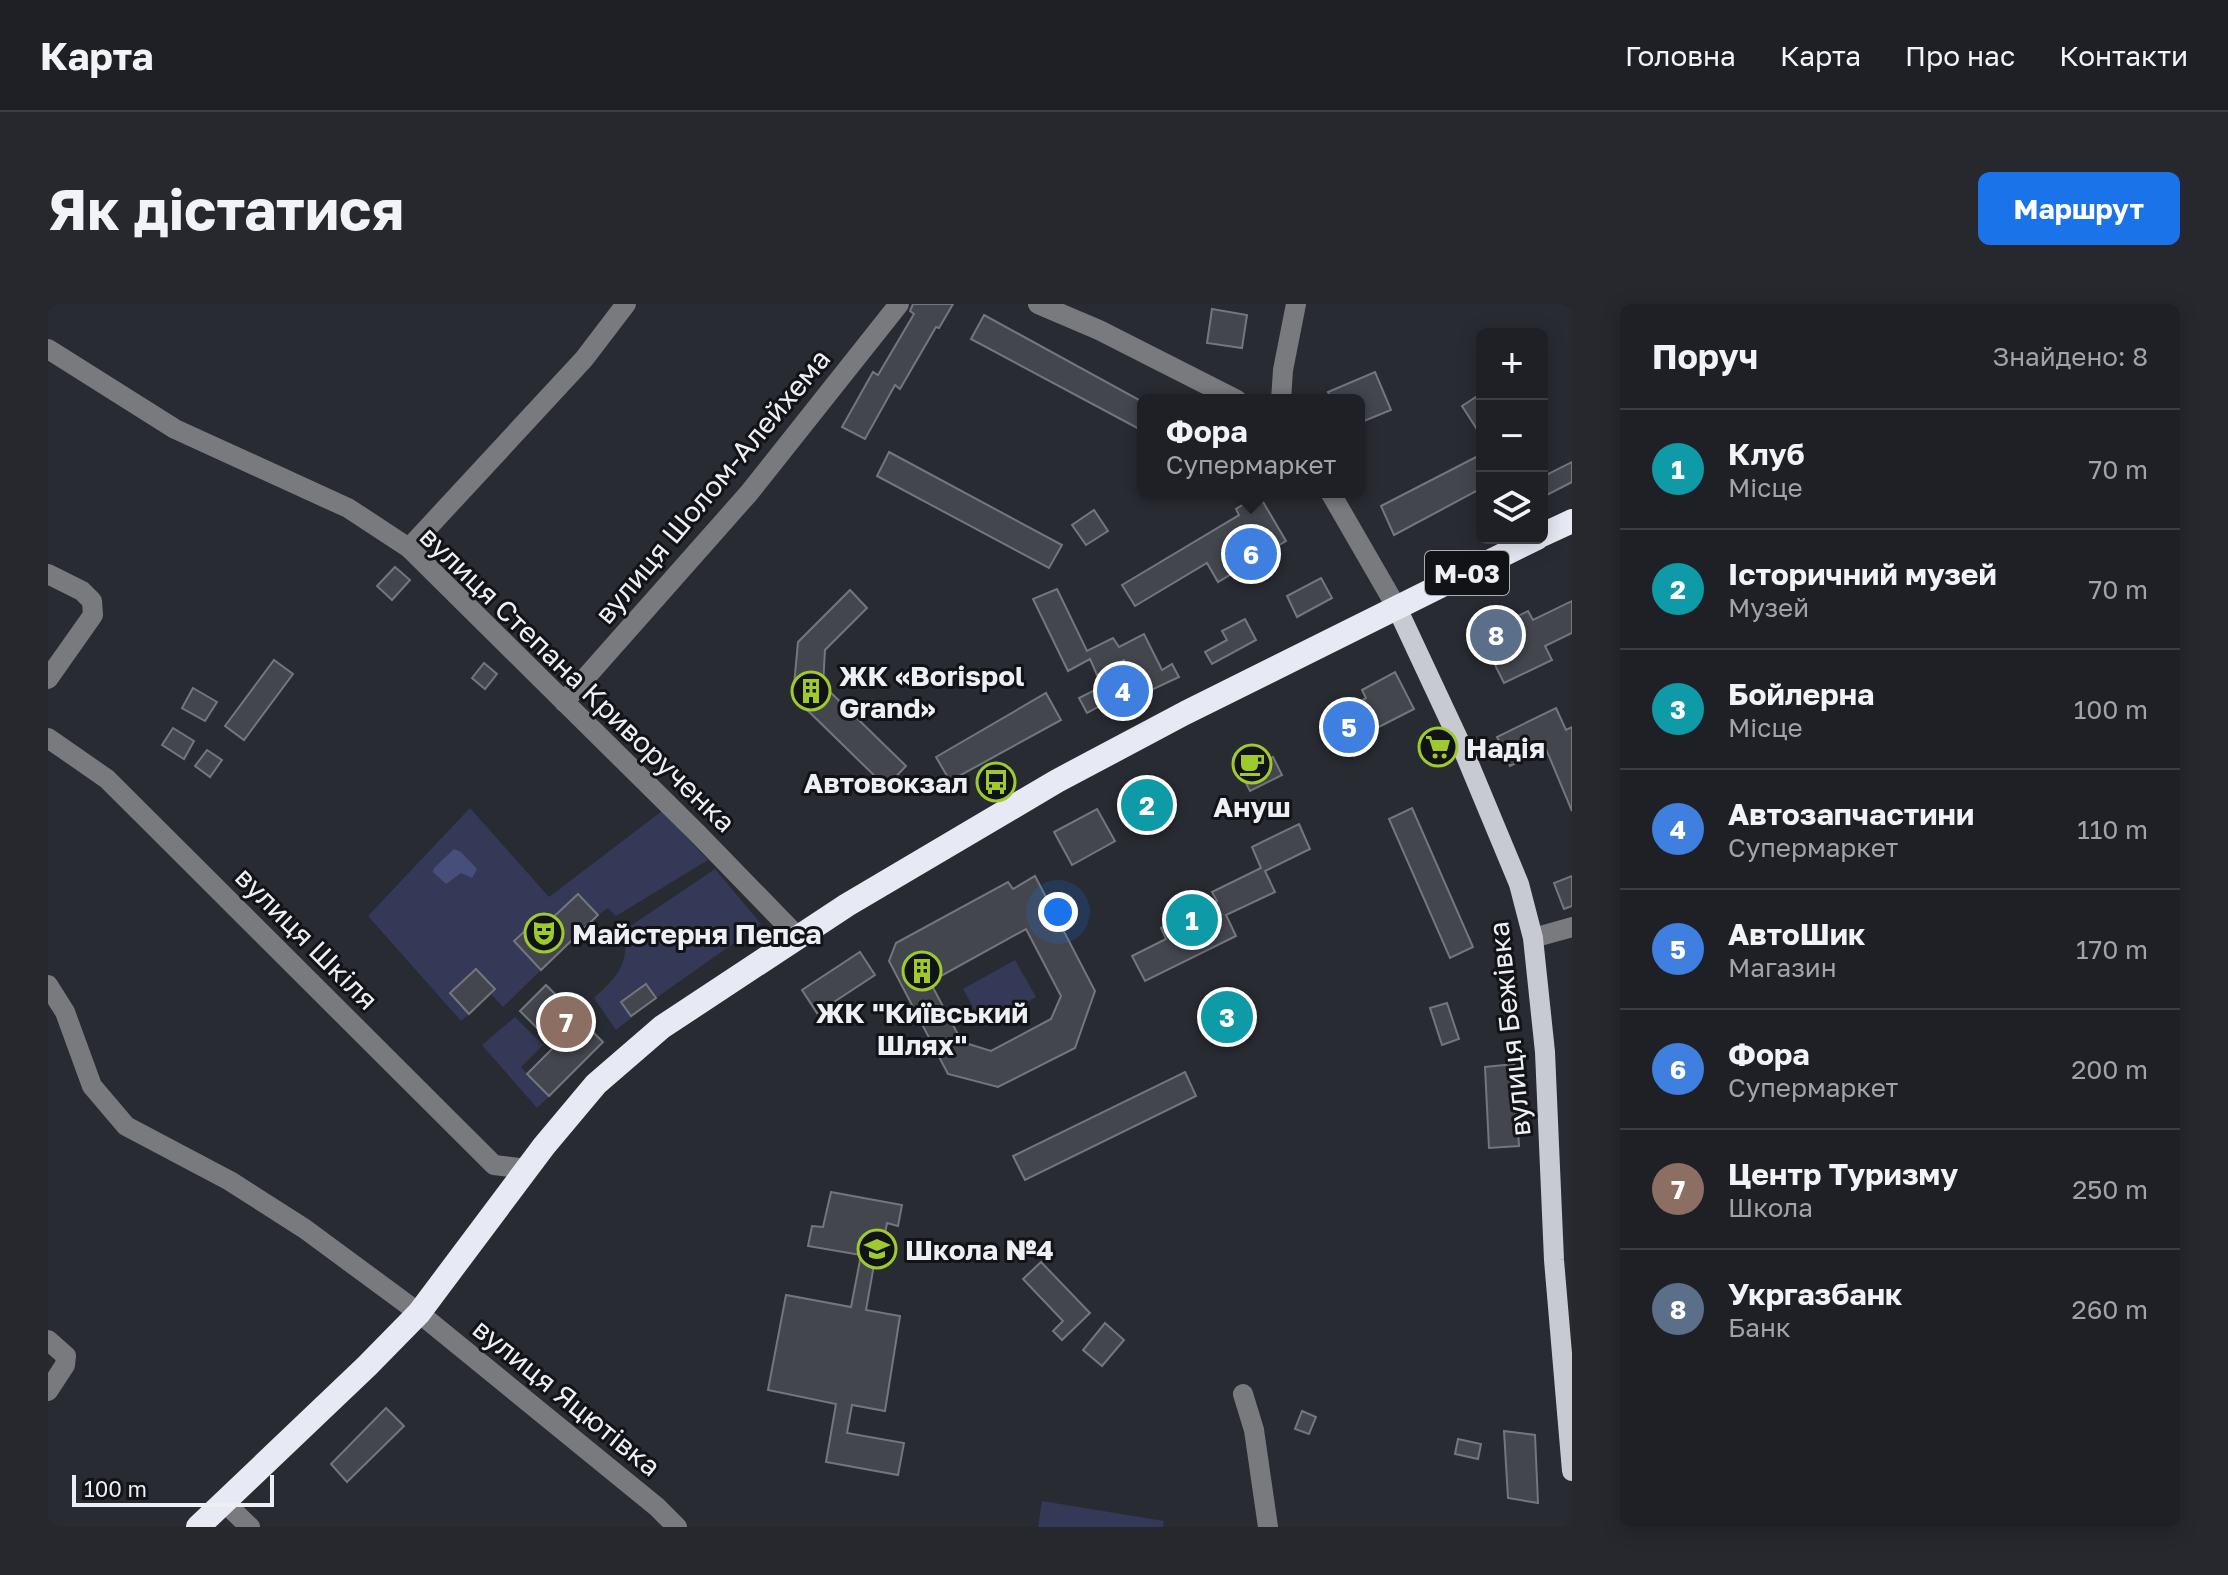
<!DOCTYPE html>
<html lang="uk">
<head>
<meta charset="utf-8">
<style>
  body { margin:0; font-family:"Golos Text",sans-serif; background:#27282e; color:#f1f3f6 }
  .controls { position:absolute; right:24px; top:24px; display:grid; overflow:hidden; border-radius:12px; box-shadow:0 4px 20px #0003 }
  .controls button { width:72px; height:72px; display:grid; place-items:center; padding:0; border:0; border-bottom:2px solid #3c3e43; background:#1f2026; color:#f1f3f6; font:40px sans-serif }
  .scale { position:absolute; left:24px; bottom:20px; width:202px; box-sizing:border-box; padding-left:8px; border:4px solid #eeeff4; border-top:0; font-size:22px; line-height:28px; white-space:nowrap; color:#eeeff4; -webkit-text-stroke:6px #121317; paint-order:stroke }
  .you { position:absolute; left:1010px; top:608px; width:28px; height:28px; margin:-20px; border:6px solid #fff; border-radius:50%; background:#1a73e8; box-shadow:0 0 0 12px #1a73e833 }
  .badge { display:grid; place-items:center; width:52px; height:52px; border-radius:50%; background:#1a73e8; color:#fff; font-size:26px; font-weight:700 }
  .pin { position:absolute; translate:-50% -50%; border:4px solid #fff; box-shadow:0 2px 8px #0006 }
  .popup { position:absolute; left:1089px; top:90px; width:228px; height:104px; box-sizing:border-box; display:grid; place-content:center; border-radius:12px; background:#1f2026; filter:drop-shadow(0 2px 6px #0005); font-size:26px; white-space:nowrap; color:#a1a3a7 }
  .popup b { font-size:30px; color:#f1f3f6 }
  .popup::after { content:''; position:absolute; left:50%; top:100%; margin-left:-16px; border:16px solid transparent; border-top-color:#1f2026 }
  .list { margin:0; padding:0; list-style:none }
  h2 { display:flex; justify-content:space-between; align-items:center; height:104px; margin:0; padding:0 32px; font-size:34px }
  h2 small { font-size:26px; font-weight:400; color:#a1a3a7 }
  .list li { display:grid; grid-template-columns:52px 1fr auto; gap:24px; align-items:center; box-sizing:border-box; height:120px; padding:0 32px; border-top:2px solid #3c3e43 }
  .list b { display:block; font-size:30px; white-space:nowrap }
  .list p { margin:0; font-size:26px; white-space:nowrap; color:#a1a3a7 }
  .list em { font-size:26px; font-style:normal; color:#a1a3a7 }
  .icon { flex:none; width:44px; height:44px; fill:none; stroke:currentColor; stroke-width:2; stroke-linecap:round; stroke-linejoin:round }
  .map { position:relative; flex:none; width:1524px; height:1223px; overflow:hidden; border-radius:12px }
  header { display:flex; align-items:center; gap:48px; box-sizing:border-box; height:112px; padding:0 40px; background:#1f2026; border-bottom:2px solid #3c3e43 }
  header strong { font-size:38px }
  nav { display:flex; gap:44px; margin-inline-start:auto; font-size:28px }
  .intro { display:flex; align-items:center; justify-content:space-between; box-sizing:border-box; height:192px; padding:0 48px }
  h1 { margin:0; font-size:56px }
  .button { padding:20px 36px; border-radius:12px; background:#1a73e8; color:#fff; font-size:28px; font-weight:700 }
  main { display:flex; gap:48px; padding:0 48px }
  aside { flex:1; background:#1f2026; border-radius:12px; box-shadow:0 4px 20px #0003 }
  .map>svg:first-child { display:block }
  .green { fill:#333956 }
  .water { fill:#464f79 }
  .building { fill:#44464e; stroke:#74767f; stroke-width:2; fill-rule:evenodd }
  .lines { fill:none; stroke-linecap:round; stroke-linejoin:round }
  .minor { stroke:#797a7e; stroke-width:20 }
  .major { stroke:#c8cad2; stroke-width:20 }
  .highway { stroke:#e7eaf4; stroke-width:24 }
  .labels { text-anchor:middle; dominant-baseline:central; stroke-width:6; stroke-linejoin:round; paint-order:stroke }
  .shield { fill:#121317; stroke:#acadb2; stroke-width:2 }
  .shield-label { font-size:26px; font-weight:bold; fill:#eeeff4 }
  .street-label { font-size:28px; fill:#eeeff4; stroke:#121317 }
  .poi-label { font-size:28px; font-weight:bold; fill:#eeeff4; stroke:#121317; text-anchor:start }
</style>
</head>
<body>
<header>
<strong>Карта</strong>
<nav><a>Головна</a><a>Карта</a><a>Про нас</a><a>Контакти</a></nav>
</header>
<div class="intro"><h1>Як дістатися</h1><a class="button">Маршрут</a></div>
<main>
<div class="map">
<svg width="1524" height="1223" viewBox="0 0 1524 1223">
  <rect width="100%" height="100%" fill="#292b32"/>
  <g class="green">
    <polygon points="422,504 501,593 614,507 660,556 568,612 560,604 550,611 530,590 498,620 467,637 493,666 455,703 443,690 447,685 428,665 402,689 421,710 413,717 320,612"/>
    <path d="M667 565 713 620 608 694 568 726 546 694C574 668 578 663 578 625Z"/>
    <polygon points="967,656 988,693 936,723 915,685"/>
    <polygon points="467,713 495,741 473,763 501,792 489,804 434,741"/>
    <polygon points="994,1197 1116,1217 1115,1223 990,1223"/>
  </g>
  <polygon class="water" points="406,545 413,548 429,565 424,574 413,569 398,580 385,568 386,564"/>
  <g class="building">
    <polygon points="865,0 905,0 891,24 888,23 852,85 847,81 817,135 794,123 825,68 830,71 866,10 862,7"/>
    <polygon points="1164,5 1199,11 1194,44 1159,39"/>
    <polygon points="936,11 1095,98 1095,127 923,35"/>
    <polygon points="1327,68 1343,106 1311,119 1311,96 1284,96 1280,88"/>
    <polygon points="1434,89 1434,133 1414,102"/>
    <polygon points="841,148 1014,241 1001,264 829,172"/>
    <polygon points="1434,150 1434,184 1346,231 1333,202"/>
    <polygon points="1524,158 1524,178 1499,191 1494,181 1494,173"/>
    <polygon points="1211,191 1238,237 1170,278 1159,259 1087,302 1074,281 1191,211 1188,205"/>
    <polygon points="1046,206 1060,227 1038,241 1024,221"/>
    <polygon points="347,263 362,276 344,296 329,282"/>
    <polygon points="1273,274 1284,294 1249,313 1239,292"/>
    <polygon points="1009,285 1039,347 1065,334 1071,343 1096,330 1114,366 1124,360 1131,373 1095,390 1093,385 1064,400 1058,389 1085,375 1076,356 1049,371 1042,355 1020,367 985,295"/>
    <polygon points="802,286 819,304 777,346 775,381 858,462 838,483 745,392 750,338"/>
    <polygon points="1524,297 1524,329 1497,342 1504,356 1456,379 1432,331 1480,307 1485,316"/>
    <polygon points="1197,315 1208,336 1164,360 1157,348 1179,336 1174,327"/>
    <polygon points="226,356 245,370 196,436 177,422"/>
    <polygon points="436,359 449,370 437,385 424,374"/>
    <polygon points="1347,368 1366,405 1317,430 1318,432 1302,441 1287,412 1318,394 1314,386"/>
    <polygon points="145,384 169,398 157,417 134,404"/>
    <polygon points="1049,385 1057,399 1039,409 1031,394"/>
    <polygon points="998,389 1013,416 902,477 888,453"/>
    <polygon points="1508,404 1518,426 1524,423 1524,507 1498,445 1462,462 1449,433"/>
    <polygon points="125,424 146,437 136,455 114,441"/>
    <polygon points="1389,424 1404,455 1390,462 1376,431"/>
    <polygon points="1203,445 1211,461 1225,453 1234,471 1202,487 1185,454"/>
    <polygon points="159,446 174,456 162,473 147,462"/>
    <polygon points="1112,476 1127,504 1087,525 1072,497 1084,491 1081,485 1097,477 1101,482"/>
    <polygon points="1364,504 1425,643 1402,654 1341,515"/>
    <polygon points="1049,505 1067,537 1024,561 1006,528"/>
    <polygon points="1251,520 1262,545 1217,567 1227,588 1178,611 1188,632 1097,677 1084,652 1118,635 1113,624 1169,597 1164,588 1213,564 1204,543"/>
    <path d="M987 572 1047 687 1027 744 950 783 900 770 841 657 848 639 960 578 965 585ZM978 625 1013 692 1003 715 943 747 914 738 882 678Z"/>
    <polygon points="1524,572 1524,602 1516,605 1506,579"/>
    <polygon points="530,590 550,611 493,666 466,637 492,613 498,620"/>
    <polygon points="812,648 827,671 769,709 754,686"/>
    <polygon points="428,665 447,685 421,710 402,689"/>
    <polygon points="598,680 608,694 583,712 573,698"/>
    <polygon points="498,681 555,738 501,792 479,770 507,742 472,707"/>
    <polygon points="1186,695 1198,719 1172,732 1160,708"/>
    <polygon points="1399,699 1411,735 1394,741 1382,704"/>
    <polygon points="1466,760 1471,842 1441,844 1437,763"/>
    <polygon points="1137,768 1148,792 977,876 965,852"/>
    <polygon points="783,888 854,901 850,922 839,919 832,956 827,955 818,1006 852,1012 837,1107 804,1101 799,1129 856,1139 850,1171 778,1158 788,1100 720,1086 738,991 803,1003 813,951 760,942 764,922 775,923"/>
    <polygon points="993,958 1042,1009 1014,1036 1005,1027 1015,1017 975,975"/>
    <polygon points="1057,1019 1076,1036 1054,1062 1035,1046"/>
    <polygon points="338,1104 356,1122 299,1178 283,1160"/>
    <polygon points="1254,1107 1268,1113 1261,1130 1247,1125"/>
    <polygon points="1456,1127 1487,1131 1490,1199 1460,1194"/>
    <polygon points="1410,1135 1433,1140 1430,1155 1407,1150"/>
  </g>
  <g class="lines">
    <g class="minor">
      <polyline points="990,0 1051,26 1189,96"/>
      <polyline points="0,45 127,125 300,204 361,244 650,530 749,632"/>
      <polyline points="1233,96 1235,66 1248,0"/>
      <polyline points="1282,188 1349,304"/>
      <polyline points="361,244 536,55 578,0"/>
      <polyline points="0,270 34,287 44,297 45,311 0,375"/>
      <polyline points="516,398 701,189 851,0"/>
      <polyline points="0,434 59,475 446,861 479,865"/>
      <polyline points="1485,634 1524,623"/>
      <polyline points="0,681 17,708 44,782 78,822 182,877 257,925 371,1009 609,1203 629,1223"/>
      <polyline points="0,1036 18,1052 17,1061 0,1087"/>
      <polyline points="1195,1090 1206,1126 1220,1223"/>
      <polyline points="176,1198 202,1223"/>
    </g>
    <polyline class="major" points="1349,304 1414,443 1471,580 1485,634 1497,748 1506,956 1524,1167"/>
    <g class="highway">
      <polyline points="1494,231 1524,217"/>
      <polyline points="150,1223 319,1062 371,1009 496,842 548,780 614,723 799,601 1009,477 1137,409 1489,234"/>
    </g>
  </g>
  <defs>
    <symbol id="building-ring" viewBox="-11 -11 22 22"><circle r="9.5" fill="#121317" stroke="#9fca2d" stroke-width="1.5"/><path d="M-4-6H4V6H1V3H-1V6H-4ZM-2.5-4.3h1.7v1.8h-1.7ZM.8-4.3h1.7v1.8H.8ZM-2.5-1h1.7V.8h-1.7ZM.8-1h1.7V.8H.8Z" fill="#9fca2d"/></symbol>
    <symbol id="supermarket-ring" viewBox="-11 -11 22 22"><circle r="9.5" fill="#121317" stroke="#9fca2d" stroke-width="1.5"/><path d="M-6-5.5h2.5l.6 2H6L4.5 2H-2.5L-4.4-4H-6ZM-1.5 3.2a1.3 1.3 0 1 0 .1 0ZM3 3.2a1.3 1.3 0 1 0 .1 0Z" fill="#9fca2d"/></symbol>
    <symbol id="cafe-ring" viewBox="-11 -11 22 22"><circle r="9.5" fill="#121317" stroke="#9fca2d" stroke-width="1.5"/><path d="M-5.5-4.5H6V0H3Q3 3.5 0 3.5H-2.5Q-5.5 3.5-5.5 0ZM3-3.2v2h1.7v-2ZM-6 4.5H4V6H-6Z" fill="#9fca2d"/></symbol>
    <symbol id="bus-ring" viewBox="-11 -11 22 22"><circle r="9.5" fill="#121317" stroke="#9fca2d" stroke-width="1.5"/><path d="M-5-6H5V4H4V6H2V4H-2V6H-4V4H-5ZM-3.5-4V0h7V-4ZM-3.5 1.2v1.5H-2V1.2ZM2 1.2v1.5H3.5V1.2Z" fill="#9fca2d"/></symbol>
    <symbol id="theatre-ring" viewBox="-11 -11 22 22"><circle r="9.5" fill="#121317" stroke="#9fca2d" stroke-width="1.5"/><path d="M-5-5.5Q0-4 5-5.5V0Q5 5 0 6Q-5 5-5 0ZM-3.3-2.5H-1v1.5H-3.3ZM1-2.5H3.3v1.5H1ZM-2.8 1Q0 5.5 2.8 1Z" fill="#9fca2d"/></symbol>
    <symbol id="school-ring" viewBox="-11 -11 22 22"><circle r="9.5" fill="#121317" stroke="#9fca2d" stroke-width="1.5"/><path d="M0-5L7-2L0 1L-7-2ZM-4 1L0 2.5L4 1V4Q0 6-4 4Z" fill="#9fca2d"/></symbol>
  </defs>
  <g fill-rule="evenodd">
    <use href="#building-ring" x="741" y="365" width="44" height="44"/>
    <use href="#supermarket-ring" x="1368" y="421" width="44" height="44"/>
    <use href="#cafe-ring" x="1182" y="438" width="44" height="44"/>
    <use href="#bus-ring" x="926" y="456" width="44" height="44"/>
    <use href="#theatre-ring" x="474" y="607" width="44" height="44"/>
    <use href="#building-ring" x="852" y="645" width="44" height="44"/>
    <use href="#school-ring" x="807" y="923" width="44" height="44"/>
  </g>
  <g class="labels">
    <rect class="shield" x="1377" y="247" width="84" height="44" rx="6"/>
    <g class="shield-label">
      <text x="1419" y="269">М-03</text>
    </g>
    <g class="street-label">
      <text transform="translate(664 182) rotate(-50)">вулиця Шолом-Алейхема</text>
      <text transform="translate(530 375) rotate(44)">вулиця Степана Криворученка</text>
      <text transform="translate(259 634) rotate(45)">вулиця Шкіля</text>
      <text transform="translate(1461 725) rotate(-96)">вулиця Бежівка</text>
      <text transform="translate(519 1093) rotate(39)">вулиця Яцютівка</text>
    </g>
    <g class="poi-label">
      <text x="791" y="371">ЖК «Borispol<tspan x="791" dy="32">Grand»</tspan></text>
      <text x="1418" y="443">Надія</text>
      <text x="920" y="478" text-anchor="end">Автовокзал</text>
      <text x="1204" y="502" text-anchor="middle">Ануш</text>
      <text x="524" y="629">Майстерня Пепса</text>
      <text x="874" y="708" text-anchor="middle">ЖК "Київський<tspan x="874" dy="32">Шлях"</tspan></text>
      <text x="857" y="945">Школа №4</text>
    </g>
  </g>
</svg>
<div class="controls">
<button>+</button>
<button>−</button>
<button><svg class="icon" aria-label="layers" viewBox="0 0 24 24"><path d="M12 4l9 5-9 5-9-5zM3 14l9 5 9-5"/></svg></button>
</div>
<div class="scale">100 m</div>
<div class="you"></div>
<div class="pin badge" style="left:1144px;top:616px;background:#0f9aa8">1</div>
<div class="pin badge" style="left:1099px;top:501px;background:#0f9aa8">2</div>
<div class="pin badge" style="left:1179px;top:713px;background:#0f9aa8">3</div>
<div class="pin badge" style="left:1075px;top:387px;background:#3f7fe0">4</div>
<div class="pin badge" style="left:1301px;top:423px;background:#3f7fe0">5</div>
<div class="pin badge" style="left:1203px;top:250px;background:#3f7fe0">6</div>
<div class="popup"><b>Фора</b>Супермаркет</div>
<div class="pin badge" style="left:518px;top:718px;background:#8d6e63">7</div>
<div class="pin badge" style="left:1448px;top:331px;background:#5c6f8a">8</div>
</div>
<aside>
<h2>Поруч<small>Знайдено: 8</small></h2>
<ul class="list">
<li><span class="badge" style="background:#0f9aa8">1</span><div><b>Клуб</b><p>Місце</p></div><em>70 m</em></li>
<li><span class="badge" style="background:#0f9aa8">2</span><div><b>Історичний музей</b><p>Музей</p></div><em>70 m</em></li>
<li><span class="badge" style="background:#0f9aa8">3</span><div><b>Бойлерна</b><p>Місце</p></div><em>100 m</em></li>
<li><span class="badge" style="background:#3f7fe0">4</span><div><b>Автозапчастини</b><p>Супермаркет</p></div><em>110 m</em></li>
<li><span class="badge" style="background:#3f7fe0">5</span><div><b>АвтоШик</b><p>Магазин</p></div><em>170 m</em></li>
<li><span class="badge" style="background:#3f7fe0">6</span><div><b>Фора</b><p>Супермаркет</p></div><em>200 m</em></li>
<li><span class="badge" style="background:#8d6e63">7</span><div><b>Центр Туризму</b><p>Школа</p></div><em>250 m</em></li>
<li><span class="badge" style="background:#5c6f8a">8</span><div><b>Укргазбанк</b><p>Банк</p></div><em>260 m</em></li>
</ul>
</aside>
</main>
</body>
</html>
